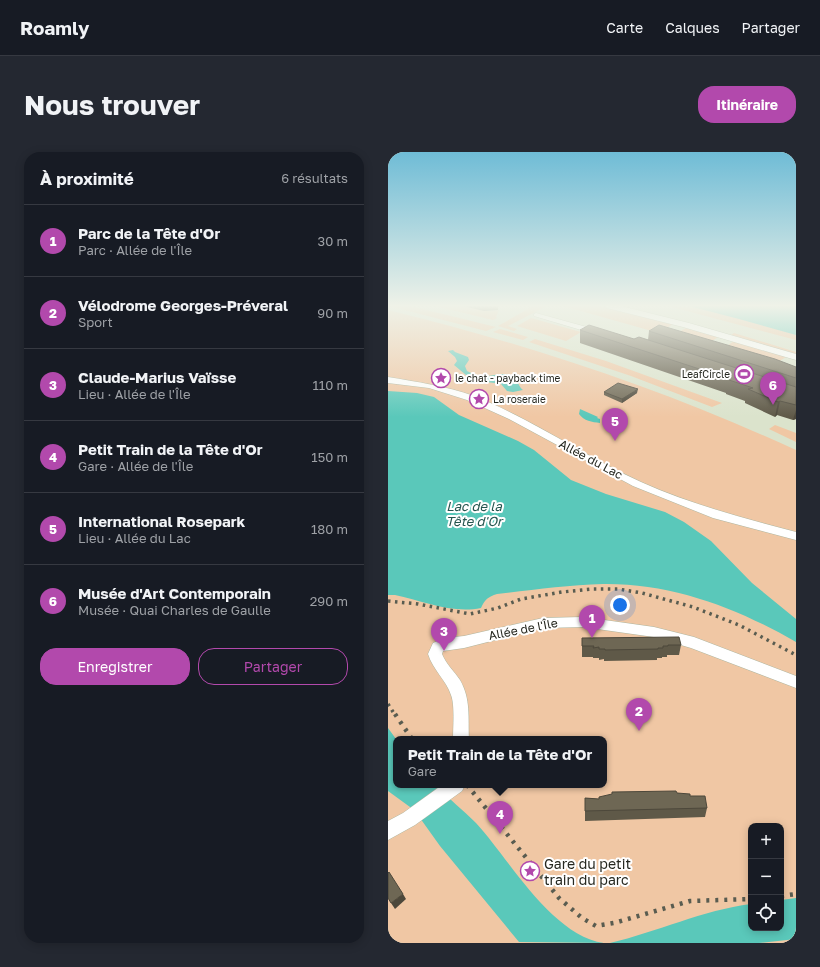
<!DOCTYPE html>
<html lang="fr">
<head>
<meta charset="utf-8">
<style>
  body { margin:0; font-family:"Golos Text",sans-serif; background:#242831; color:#f1f3f6 }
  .controls { position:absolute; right:12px; bottom:12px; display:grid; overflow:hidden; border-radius:8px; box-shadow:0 2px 10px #0003 }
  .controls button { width:36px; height:36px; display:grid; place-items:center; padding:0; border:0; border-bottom:1px solid #363941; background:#171b24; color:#f1f3f6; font:20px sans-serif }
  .you { position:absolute; left:232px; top:453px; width:14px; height:14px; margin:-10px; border:3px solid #fff; border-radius:50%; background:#1a73e8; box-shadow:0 0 0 6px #1a73e833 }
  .badge { display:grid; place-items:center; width:26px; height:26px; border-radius:50%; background:#b249ac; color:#fff; font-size:13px; font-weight:700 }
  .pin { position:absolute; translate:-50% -33px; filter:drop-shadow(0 1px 2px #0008) }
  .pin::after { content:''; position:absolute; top:21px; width:14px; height:12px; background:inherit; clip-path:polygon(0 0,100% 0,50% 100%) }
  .popup { position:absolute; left:5px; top:584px; width:214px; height:52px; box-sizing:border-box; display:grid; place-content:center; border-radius:8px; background:#171b24; filter:drop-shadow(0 1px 3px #0005); font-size:13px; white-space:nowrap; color:#9ea1a6 }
  .popup b { font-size:15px; color:#f1f3f6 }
  .popup::after { content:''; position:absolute; left:50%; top:100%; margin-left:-8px; border:8px solid transparent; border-top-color:#171b24 }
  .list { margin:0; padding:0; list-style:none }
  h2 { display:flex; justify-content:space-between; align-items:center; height:52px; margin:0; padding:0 16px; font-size:17px }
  h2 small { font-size:13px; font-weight:400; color:#9ea1a6 }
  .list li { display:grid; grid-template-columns:26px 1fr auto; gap:12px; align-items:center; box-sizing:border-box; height:72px; padding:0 16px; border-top:1px solid #363941 }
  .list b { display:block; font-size:15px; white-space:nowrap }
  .list p { margin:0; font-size:13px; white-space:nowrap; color:#9ea1a6 }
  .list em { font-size:13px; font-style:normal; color:#9ea1a6 }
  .actions { display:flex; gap:8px; padding:12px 16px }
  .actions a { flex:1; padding:9px 0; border:1px solid #b249ac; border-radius:16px; text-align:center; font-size:14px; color:#b249ac }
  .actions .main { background:#b249ac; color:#fff }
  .icon { flex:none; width:22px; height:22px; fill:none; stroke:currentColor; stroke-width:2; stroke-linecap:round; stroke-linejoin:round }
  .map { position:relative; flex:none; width:408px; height:791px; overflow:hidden; border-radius:16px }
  header { display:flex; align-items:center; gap:24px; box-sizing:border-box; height:56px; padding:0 20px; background:#171b24; border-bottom:1px solid #363941 }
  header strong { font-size:19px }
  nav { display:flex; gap:22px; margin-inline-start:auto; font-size:14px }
  .intro { display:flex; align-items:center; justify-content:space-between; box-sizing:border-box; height:96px; padding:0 24px }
  h1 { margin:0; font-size:28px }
  .button { padding:10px 18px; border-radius:16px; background:#b249ac; color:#fff; font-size:14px; font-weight:700 }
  main { display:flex; gap:24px; padding:0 24px }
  aside { flex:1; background:#171b24; border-radius:16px; box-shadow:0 2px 10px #0003 }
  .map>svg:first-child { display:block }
  .green { fill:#f0c7a4; fill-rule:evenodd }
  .water { fill:#5ac8ba }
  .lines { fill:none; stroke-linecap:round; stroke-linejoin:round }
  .minor-casing { stroke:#aeb6a0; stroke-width:1 }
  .major-casing { stroke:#aeb6a0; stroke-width:1 }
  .minor { fill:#fff; fill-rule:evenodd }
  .major { fill:#fff; fill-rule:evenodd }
  .rail-far1 { stroke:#595c50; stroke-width:3.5; stroke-dasharray:2.5 4.5; stroke-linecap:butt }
  .rail { stroke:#595c50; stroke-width:4.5; stroke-dasharray:3 6; stroke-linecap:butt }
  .wall { fill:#5f5948 }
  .shaded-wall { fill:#4d483b }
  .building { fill:#6e6754; stroke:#4d483b }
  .labels { text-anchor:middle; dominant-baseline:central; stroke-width:4; stroke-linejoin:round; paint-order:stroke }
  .far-poi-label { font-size:10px; fill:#262820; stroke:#fff; text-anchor:start }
  .street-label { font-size:12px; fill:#262820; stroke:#fff }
  .water-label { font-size:13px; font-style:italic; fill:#25554f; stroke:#fff }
  .near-poi-label { font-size:14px; fill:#262820; stroke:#fff; text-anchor:start }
</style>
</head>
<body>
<header>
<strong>Roamly</strong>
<nav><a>Carte</a><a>Calques</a><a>Partager</a></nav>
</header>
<div class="intro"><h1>Nous trouver</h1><a class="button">Itinéraire</a></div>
<main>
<aside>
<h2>À proximité<small>6 résultats</small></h2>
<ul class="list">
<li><span class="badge">1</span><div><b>Parc de la Tête d'Or</b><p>Parc · Allée de l'Île</p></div><em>30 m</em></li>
<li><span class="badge">2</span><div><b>Vélodrome Georges-Préveral</b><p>Sport</p></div><em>90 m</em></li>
<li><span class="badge">3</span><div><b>Claude-Marius Vaïsse</b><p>Lieu · Allée de l'Île</p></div><em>110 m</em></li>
<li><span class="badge">4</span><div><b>Petit Train de la Tête d'Or</b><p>Gare · Allée de l'Île</p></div><em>150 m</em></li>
<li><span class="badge">5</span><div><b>International Rosepark</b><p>Lieu · Allée du Lac</p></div><em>180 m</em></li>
<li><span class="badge">6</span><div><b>Musée d'Art Contemporain</b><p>Musée · Quai Charles de Gaulle</p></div><em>290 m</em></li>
</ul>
<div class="actions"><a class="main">Enregistrer</a><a>Partager</a></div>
</aside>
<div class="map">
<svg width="408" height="791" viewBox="0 0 408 791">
  <rect width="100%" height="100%" fill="#dbe3cc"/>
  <g class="green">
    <polygon points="1,154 22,154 108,175 98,179"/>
    <polygon points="47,154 75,154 99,159 111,158 108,165 109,166 105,168"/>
    <polygon points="145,154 159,154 120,174 129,177 126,179 110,174"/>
    <polygon points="175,154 212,154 285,172 271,181"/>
    <path d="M280 154C320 154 370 170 408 183V188Z"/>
    <path d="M0 158C140 192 277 238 408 298V791H0ZM8 587H216V633H8ZM363 674H393V776H363Z"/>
    <path d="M143 166C160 171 176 175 193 180L178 189 129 174Z"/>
    <polygon points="298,176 330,185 318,193 286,183"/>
    <polygon points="112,177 140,185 135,188 105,180"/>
    <polygon points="346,181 408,200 408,203 343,183"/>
    <polygon points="147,187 218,209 334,251 324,255 243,224 141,190"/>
    <polygon points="346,189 398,205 390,210 339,194"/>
    <polygon points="387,273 408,281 408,290 381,277"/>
  </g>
  <g class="water">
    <polygon points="301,154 408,154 408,183 351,167"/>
    <path d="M65 198 67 200 80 205 81 208 77 214 79 219C84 222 91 224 97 224 107 224 117 219 126 225 130 228 130 234 135 238L125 240 119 239 113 232 99 230 92 225 78 223 66 213 69 209 67 205 60 199Z"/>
    <path d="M0 239 29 241 46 245 71 263 130 289 146 298 183 328 218 342 277 360 296 370 323 389 364 431 408 467V490C349 456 284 431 215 432 179 433 144 438 109 442 100 445 97 447 93 456 64 462 35 449 7 443H0Z"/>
    <path d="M192 257 210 265 209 266 212 267V271C204 270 196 269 191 262Z"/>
    <path d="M0 576 8 587V633H48C61 647 75 658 88 671 122 708 163 783 216 791L131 790 52 694 32 666 22 655 0 639Z"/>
    <path d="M408 746V787L371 791H222C269 780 315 758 363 752V776H393V748Z"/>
  </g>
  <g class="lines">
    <defs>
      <g id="minor">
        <polygon points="148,161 213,179 214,181 210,183 146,164 146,162"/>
        <path d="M0 225C29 230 58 234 86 244 144 267 196 304 253 330 302 352 355 366 408 380V388L325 366 245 334 121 267 79 248 41 236 0 231Z"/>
        <path d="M195 465 266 475 306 485 408 524V536L303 496 266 485 195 475 155 476 76 496 55 499 54 502C58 512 66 519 72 528 83 547 80 566 81 587H65C65 575 67 553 63 543 58 528 45 518 40 502L45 491 56 486 76 484 155 466Z"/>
        <polygon points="54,633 77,633 74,639 27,673 0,688 0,669 15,661"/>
      </g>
      <polygon id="major" points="218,154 233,154 301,171 408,202 408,208 295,175 219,156"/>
    </defs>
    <use href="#minor" class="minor-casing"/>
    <use href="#major" class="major-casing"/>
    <use href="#minor" class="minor"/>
    <use href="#major" class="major"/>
    <g class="rail-far1">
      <polyline points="0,449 30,452 82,462 110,456 133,447 174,440 205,437 230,437 254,441 305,455 351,473 408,503"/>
      <polyline points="0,552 7,563"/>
    </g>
    <g class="rail">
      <polyline points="7,562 24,587"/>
      <polyline points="79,633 171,746 194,766 208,774 226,771 302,749 363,747"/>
      <polyline points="393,744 408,742"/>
    </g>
  </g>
  <g class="wall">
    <polygon points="75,154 110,154 110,158 96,159"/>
    <polygon points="192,178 246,187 260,188 261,179 408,215 408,267 405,268 389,263 387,265 357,251 357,249 338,242 338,241 192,191"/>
    <polygon points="216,240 249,241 234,251 216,243"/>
    <polygon points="194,486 293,493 291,503 279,503 279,505 274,505 274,506 269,506 269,508 216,509 216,507 211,508 211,506 205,506 205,505 194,505"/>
    <polygon points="289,641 302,644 319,656 317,665 197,669 197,646 211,647"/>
  </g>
  <g class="shaded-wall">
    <polygon points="250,237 249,241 234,251 234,247"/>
    <polygon points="392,249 389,263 387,265 390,250"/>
    <polygon points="408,258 408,267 405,268"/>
    <polygon points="15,742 18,747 7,757 3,751"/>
  </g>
  <g class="building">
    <polygon points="201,173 246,187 251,185 408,235 408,253 392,249 390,250 360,237 365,236 341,228 342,227 192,178"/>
    <polygon points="271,173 387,207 408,215 408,226 261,179"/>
    <polygon points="230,231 250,237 234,247 216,240"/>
    <polygon points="291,485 293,493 280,493 280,494 275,494 275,496 270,496 270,497 217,498 217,497 211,497 211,495 205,496 206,494 194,494 194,486"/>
    <polygon points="288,639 289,641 302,642 302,644 317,644 319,656 197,659 197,646 211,647 211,645 224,642 224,640"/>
    <polygon points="1,720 15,742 3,751 0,746 0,721"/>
  </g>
  <linearGradient id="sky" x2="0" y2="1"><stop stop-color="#6fbcd6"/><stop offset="0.58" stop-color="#eff2e8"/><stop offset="1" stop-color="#eff2e8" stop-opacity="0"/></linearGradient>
  <rect width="408" height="265" fill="url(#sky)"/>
  <defs>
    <symbol id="stadium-ring" viewBox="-11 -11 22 22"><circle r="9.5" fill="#fff" stroke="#b249ac" stroke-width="1.5"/><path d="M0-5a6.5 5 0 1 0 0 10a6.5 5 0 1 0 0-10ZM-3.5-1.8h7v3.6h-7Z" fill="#b249ac"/></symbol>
    <symbol id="sight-ring" viewBox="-11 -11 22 22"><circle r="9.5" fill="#fff" stroke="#b249ac" stroke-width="1.5"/><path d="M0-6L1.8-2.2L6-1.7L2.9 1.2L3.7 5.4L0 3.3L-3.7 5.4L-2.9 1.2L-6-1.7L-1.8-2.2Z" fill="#b249ac"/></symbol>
  </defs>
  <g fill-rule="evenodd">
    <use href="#stadium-ring" x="345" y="211" width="22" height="22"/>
    <use href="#sight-ring" x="42" y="215" width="22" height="22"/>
    <use href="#sight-ring" x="80" y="236" width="22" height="22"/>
    <use href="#sight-ring" x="131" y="708" width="22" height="22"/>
  </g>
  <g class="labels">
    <g class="far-poi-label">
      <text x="342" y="222" text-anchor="end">LeafCircle</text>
      <text x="67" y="226">le chat - payback time</text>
      <text x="105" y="247">La roseraie</text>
    </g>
    <g class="street-label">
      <text transform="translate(203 307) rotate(28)">Allée du Lac</text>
      <text transform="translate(135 477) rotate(-11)">Allée de l'Île</text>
    </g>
    <g class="water-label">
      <text x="86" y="354">Lac de la<tspan x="86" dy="15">Tête d'Or</tspan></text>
    </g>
    <g class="near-poi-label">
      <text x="156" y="711">Gare du petit<tspan x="156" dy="16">train du parc</tspan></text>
    </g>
  </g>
</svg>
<div class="controls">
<button>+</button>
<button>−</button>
<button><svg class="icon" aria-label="locate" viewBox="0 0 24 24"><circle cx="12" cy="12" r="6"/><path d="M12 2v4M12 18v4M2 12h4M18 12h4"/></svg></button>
</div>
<div class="you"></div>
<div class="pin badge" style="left:204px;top:486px">1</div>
<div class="pin badge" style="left:251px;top:579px">2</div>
<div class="pin badge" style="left:56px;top:499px">3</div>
<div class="pin badge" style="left:112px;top:682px">4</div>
<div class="popup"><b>Petit Train de la Tête d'Or</b>Gare</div>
<div class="pin badge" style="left:227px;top:289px">5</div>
<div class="pin badge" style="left:385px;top:253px">6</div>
</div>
</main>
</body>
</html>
